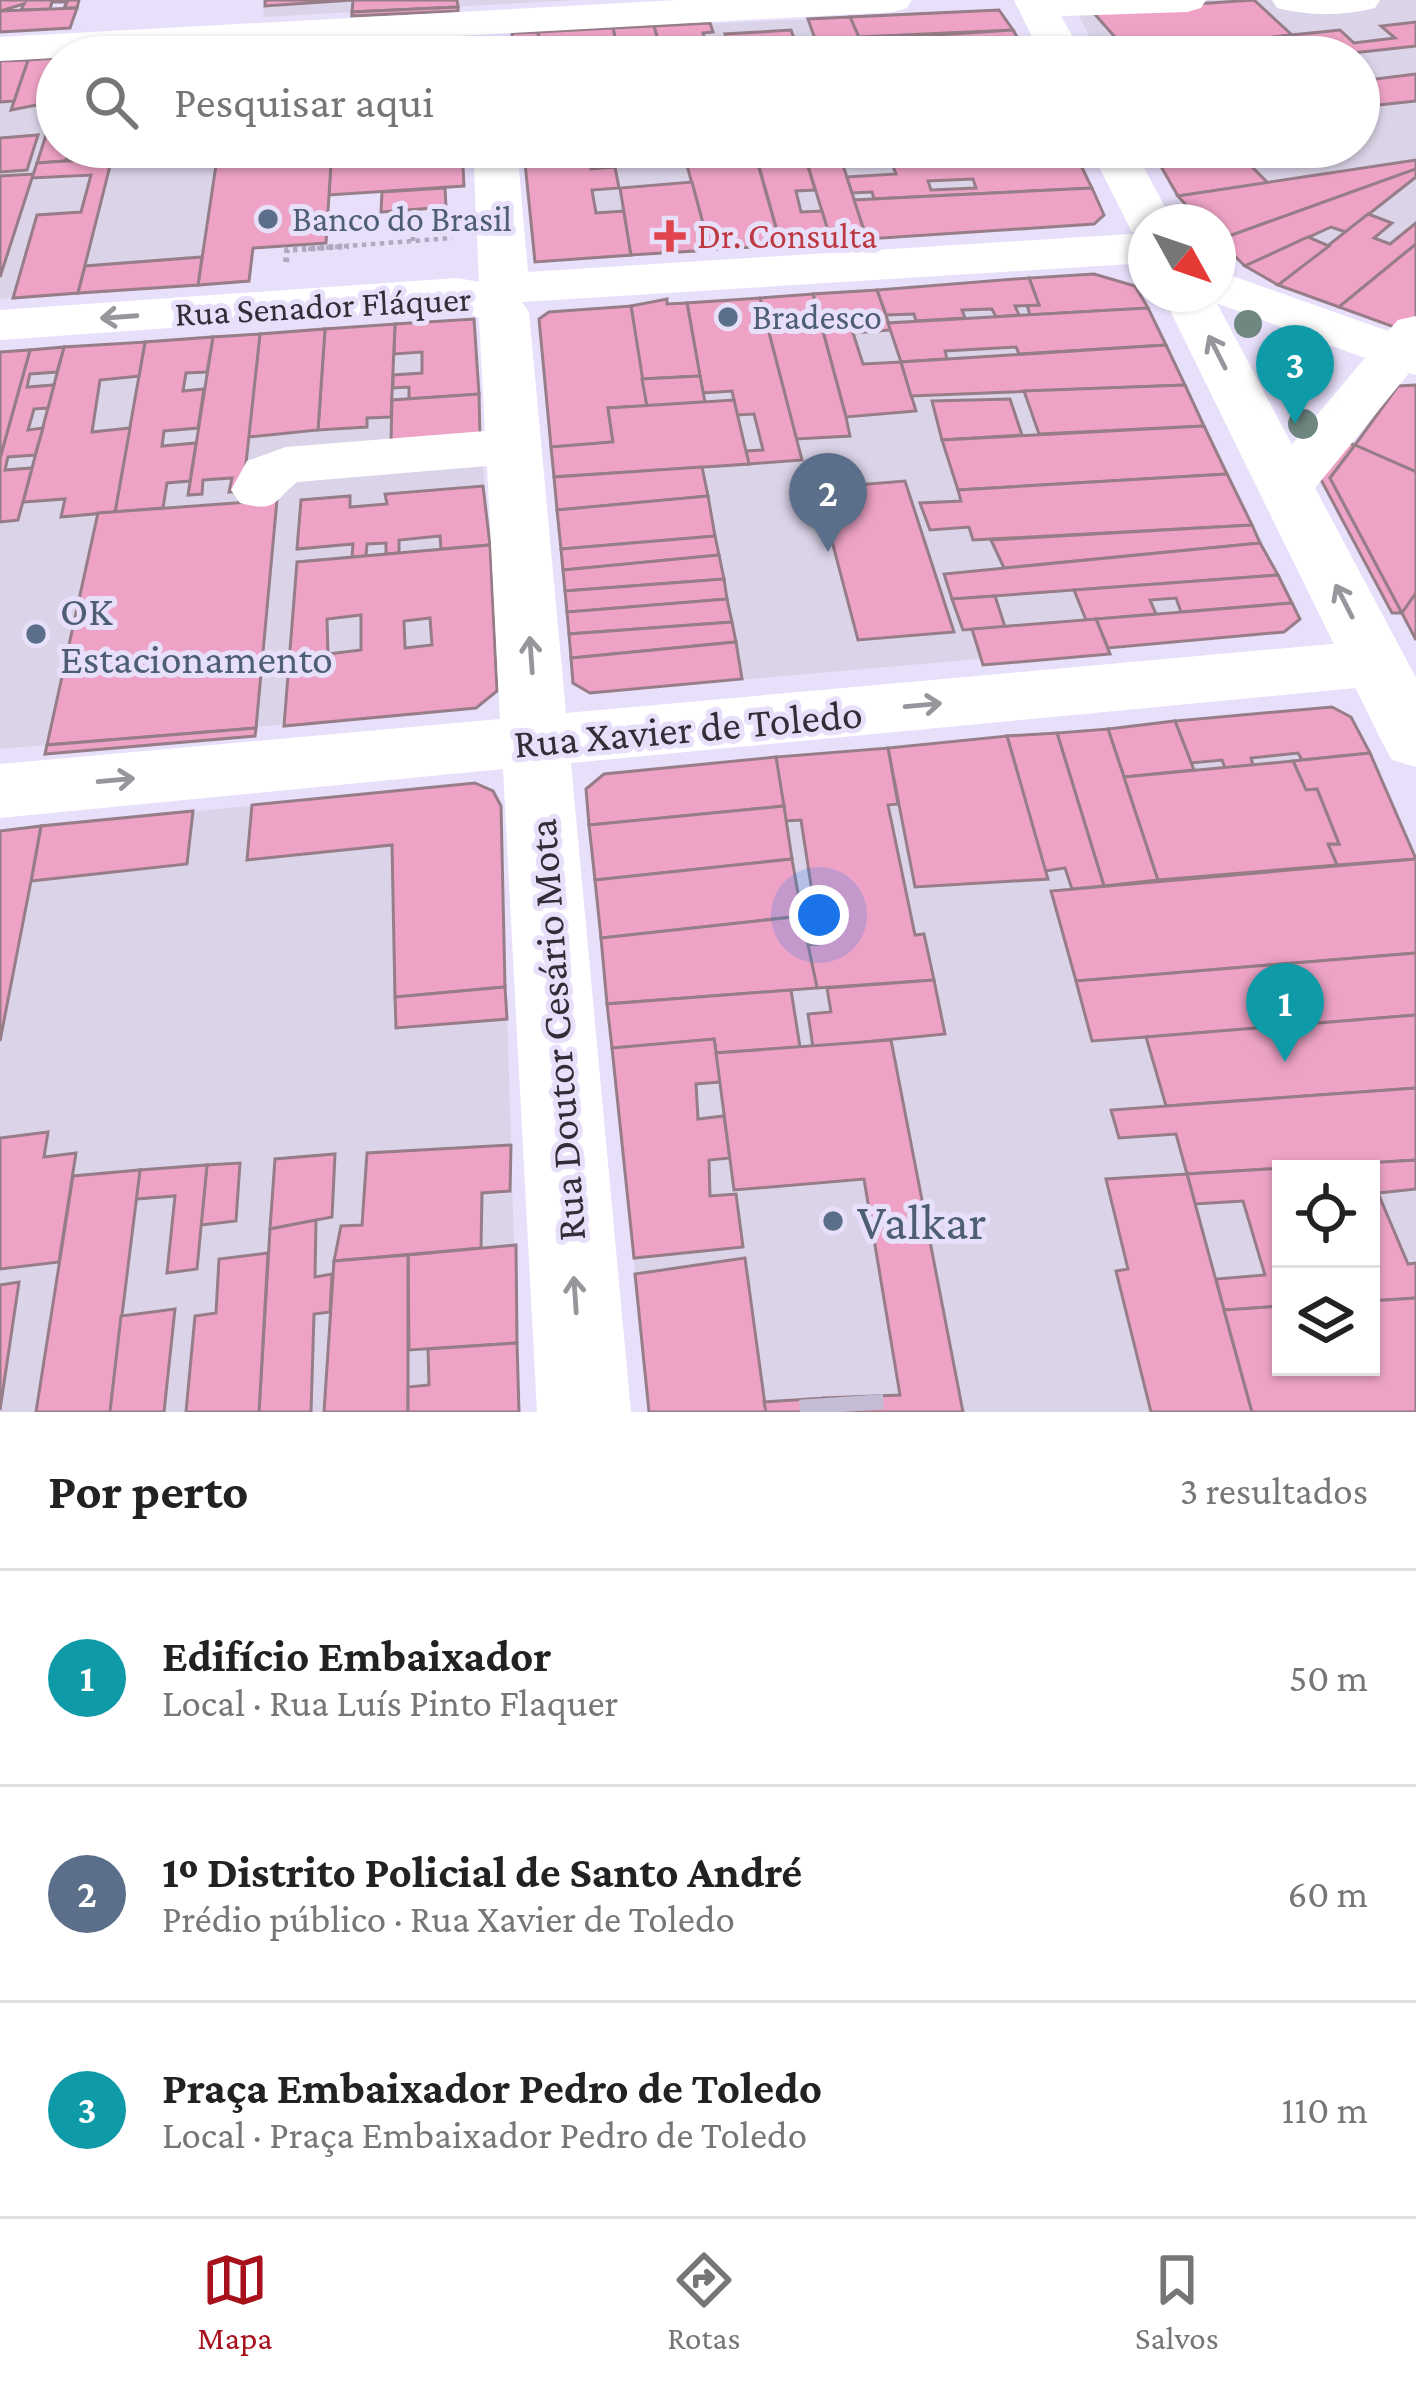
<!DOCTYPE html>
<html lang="pt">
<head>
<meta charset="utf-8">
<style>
  body { margin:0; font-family:"Crimson Pro",serif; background:#f2f2f2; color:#222 }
  .controls { position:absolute; right:36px; bottom:36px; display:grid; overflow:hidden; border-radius:0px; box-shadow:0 3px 9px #0004 }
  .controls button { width:108px; height:108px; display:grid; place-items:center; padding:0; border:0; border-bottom:3px solid #e0e0e0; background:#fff; color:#222; font:60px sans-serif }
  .compass { position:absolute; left:1128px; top:204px; width:108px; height:108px; border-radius:50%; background:#fff; box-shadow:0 3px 9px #0004; rotate:130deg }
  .you { position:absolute; left:819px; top:915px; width:42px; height:42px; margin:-30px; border:9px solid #fff; border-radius:50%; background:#1a73e8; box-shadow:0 0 0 18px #1a73e833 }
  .badge { display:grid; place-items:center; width:78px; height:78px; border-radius:50%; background:#a7111c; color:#fff; font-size:39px; font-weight:700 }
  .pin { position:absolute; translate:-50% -99px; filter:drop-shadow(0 3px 6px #0008) }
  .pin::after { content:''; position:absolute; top:63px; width:42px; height:36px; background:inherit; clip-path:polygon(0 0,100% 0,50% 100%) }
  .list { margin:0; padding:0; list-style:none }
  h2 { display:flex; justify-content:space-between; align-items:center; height:156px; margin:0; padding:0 48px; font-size:51px }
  h2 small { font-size:39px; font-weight:400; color:#767676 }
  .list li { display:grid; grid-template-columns:78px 1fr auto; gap:36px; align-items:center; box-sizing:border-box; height:216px; padding:0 48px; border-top:3px solid #e0e0e0 }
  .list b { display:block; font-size:45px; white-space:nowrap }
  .list p { margin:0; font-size:39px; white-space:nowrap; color:#767676 }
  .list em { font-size:39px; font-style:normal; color:#767676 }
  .icon { flex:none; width:66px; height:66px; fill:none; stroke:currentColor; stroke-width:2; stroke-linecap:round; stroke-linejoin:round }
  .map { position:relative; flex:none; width:1416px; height:1412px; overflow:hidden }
  .search { position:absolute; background:#fff; box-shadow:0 3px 9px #0004; left:36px; right:36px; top:36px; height:132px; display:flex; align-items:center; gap:30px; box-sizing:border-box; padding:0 42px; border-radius:66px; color:#767676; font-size:45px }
  .sheet { height:804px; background:#fff }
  nav { display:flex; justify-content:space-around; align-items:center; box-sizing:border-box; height:168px; border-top:3px solid #e0e0e0; background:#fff; font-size:33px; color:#767676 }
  nav a { display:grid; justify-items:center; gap:6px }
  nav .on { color:#a7111c }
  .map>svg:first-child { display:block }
  .commercial { fill:#dbd4e8; fill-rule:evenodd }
  .building { fill:#eea3c6; stroke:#977d88; stroke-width:3; fill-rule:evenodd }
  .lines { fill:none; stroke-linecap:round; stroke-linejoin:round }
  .minor-tunnel { stroke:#c3bcd4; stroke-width:84; stroke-dasharray:84 42; stroke-linecap:butt }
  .path-far1 { stroke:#afa8be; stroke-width:4.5; stroke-dasharray:4.5 4.5; stroke-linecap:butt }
  .path { stroke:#afa8be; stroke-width:6; stroke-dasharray:4.5 4.5; stroke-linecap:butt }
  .minor { fill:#fff; fill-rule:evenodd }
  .major { fill:#fff; fill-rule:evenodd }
  .tree { fill:#708781 }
  .oneway { stroke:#98969c }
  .service-dot { fill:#5c6f8a; stroke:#e8e0fb; stroke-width:4.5 }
  .health-dot { fill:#e0444e; stroke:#e8e0fb; stroke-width:4.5 }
  .labels { text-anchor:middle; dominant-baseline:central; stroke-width:10; stroke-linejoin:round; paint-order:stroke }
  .far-service-label { font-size:36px; fill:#4e5e75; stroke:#e8e0fb; text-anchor:start }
  .far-health-label { font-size:36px; fill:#be3a42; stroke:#e8e0fb; text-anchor:start }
  .far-street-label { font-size:36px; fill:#312e38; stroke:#e8e0fb }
  .service-label { font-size:42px; fill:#4e5e75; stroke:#e8e0fb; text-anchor:start }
  .street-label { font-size:42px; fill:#312e38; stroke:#e8e0fb }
  .near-service-label { font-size:51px; fill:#4e5e75; stroke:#e8e0fb; text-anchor:start }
</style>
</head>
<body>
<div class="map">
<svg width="1416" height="1412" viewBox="0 0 1416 1412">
  <rect width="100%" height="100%" fill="#e8e0fb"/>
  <g class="commercial">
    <polygon points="265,0 579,0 263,17"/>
    <polygon points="1070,0 1416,0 1416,320 1405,331 1278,286 1245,266 1218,240 1218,222 1201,222 1178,196 1150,147 1359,147 1359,57 1101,57"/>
    <polygon points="999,10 1028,57 514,57 512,33"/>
    <polygon points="352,43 351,57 94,57 245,48"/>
    <polygon points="57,58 57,147 462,147 464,186 330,195 326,243 253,249 249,281 0,299 0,61"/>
    <polygon points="523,147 1072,147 1104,218 1089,225 551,261 534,253"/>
    <polygon points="1094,274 1135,286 1148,308 1300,619 1284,632 590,693 565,591 539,319 549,312"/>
    <polygon points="461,320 475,327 497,691 476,708 0,749 0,352"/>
    <path d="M1324 708 1354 723 1416 857V1412H649L586 789 604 774ZM1281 1169H1371V1367H1281Z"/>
    <polygon points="475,783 493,791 501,806 519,1412 0,1412 0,831"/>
  </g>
  <g class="building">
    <polygon points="0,0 79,0 77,8 64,8 67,2 52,2 50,9 21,10 24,4 0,11"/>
    <polygon points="265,0 353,0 265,6"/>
    <polygon points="353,0 457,0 458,7 352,12"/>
    <polygon points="1254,0 1292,35 1129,53 1092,11"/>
    <polygon points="458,7 458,11 352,16 352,12"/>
    <polygon points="77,8 70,28 0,32 0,11"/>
    <polygon points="999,10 1013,30 859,37 850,17"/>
    <polygon points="850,17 864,49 831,51 827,39 815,39 808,19"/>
    <polygon points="1416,22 1416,46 1317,57 1292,35 1340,30 1354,43 1395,38 1381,26"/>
    <polygon points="710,23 713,32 703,33 707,47 716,46 719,57 662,57 654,26"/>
    <polygon points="654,26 660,48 639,49 641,56 662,57 619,57 613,28"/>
    <polygon points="613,28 619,57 612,57 610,48 540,52 538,32"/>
    <polygon points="791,30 801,57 732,57 725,34"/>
    <polygon points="1013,30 1020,42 864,49 860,40"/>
    <polygon points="538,32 540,57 514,57 512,33"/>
    <polygon points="1292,35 1309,50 1261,56 1246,40"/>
    <polygon points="1246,40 1262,57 1100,56 1129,53"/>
    <polygon points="1020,42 1026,53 823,57 821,51"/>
    <polygon points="245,48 244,57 137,57 137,55"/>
    <polygon points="57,58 57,101 11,110 28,60"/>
    <polygon points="28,60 14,101 0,102 0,61"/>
    <polygon points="1416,74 1416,101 1359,107 1359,81"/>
    <polygon points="57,101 57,147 69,147 66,161 37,163"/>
    <polygon points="38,135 27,170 0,172 0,138"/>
    <polygon points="114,147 232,147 231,151 112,158"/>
    <polygon points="332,147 462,147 464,186 329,195"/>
    <polygon points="332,147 326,243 253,248 249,281 198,285 218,152"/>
    <polygon points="682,147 753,147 781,245 710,250"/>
    <polygon points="753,147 802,147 804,153 755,155"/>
    <polygon points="837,147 840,156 867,239 831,241 803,149"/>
    <path d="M1034 147H1072L1092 188 874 199 872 192 852 193 847 177 896 174 890 159 1037 152ZM973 179 976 188 931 190 928 181Z"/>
    <polygon points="1239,154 1268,183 1178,196 1159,163"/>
    <polygon points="112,158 78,293 13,298 37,215 81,212 91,175 32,178 37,163"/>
    <polygon points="590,158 591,169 615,167 619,188 592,190 596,213 624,211 631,255 535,262 525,163"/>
    <polygon points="1416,160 1416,169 1218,240 1218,222 1201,222 1178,196"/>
    <polygon points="807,163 815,190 796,191 801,212 822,211 831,241 781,245 759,166"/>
    <polygon points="1416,169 1416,177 1346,232 1331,227 1245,266 1218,240"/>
    <polygon points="33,174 32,178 0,277 0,176"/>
    <polygon points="692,182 710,250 631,255 620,188"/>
    <polygon points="445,188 446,207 381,212 382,192"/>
    <polygon points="1092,188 1104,215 1094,224 867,239 854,200"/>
    <polygon points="1368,214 1392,223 1374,238 1390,244 1416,223 1416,244 1339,307 1278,285"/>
    <polygon points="1308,237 1329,246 1278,285 1245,266"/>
    <polygon points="1416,244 1416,320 1405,331 1339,307"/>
    <polygon points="202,257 198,285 78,293 85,266"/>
    <polygon points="1094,274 1135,286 1148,308 1030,315 1027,305 1039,305 1029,278"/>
    <polygon points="1029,278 1039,305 1015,306 1019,315 996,317 992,309 962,310 965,318 916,321 914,314 886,315 877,290"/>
    <polygon points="877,290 891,330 853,333 863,364 901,362 916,411 846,417 813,294"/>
    <polygon points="813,294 846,417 850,436 796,439 760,298"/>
    <polygon points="760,298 780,375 802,460 749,464 746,451 763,450 754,414 737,415 732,391 703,393 687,303"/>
    <polygon points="667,299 667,304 687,303 700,376 642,379 631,306"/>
    <polygon points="631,306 647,406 608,408 613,442 551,447 539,319 549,312"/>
    <polygon points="1148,308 1166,345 1019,354 1016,347 945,351 947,359 901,362 888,323"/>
    <polygon points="474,319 479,394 409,399 409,387 393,388 393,375 422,373 422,352 394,354 395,324"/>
    <polygon points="395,324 391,417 367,418 367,427 318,430 325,329"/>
    <polygon points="325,329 318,430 248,437 260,334"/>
    <polygon points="260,334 243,491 229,492 232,478 203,480 202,494 188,495 213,337"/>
    <polygon points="213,337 207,372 186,373 183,391 204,389 198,428 164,431 162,446 196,443 190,481 167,483 163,508 115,512 145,342"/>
    <polygon points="145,342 139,376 100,380 92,432 130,428 115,512 61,517 65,499 23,502 64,347"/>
    <polygon points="1166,345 1185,385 911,396 901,362"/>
    <polygon points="64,347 57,372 30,374 27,387 54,385 48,408 34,409 28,430 43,428 35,455 8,457 5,470 32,468 18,520 0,522 0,458 30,350"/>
    <polygon points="30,350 0,458 0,352"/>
    <polygon points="700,376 705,402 647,406 642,379"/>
    <polygon points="1185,385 1204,426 1039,434 1024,391"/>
    <polygon points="1416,385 1416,472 1355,445 1398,386"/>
    <polygon points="479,394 480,438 391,443 392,400"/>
    <polygon points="1010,399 1022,435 942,440 932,401"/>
    <polygon points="734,400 749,464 554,477 551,447 613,442 608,408"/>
    <polygon points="1204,426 1227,474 958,490 942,440"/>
    <polygon points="1346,442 1355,445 1330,478 1402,613 1392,613 1319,476"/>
    <polygon points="1355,445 1416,472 1416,593 1402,613 1330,478"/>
    <polygon points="702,467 708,496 557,510 554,477"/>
    <polygon points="1227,474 1252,525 973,540 969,527 930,530 920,503 961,501 958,490"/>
    <polygon points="905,481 954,632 858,640 818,488"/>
    <polygon points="483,486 490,545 441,549 440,536 399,540 399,553 386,554 386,543 367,544 366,556 352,557 353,544 297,549 301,500 350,496 350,507 387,504 385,494"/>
    <polygon points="708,496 715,536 561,549 557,510"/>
    <polygon points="277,500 256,728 47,745 98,513"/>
    <polygon points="1252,525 1260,543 1004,568 991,540"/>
    <polygon points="715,536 719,555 563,570 561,549"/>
    <polygon points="1260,543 1278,575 952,599 944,574"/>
    <path d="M490 545 497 691 476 708 284 726 297 562ZM361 615V650L328 654 327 619ZM430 618 432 645 405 648 404 621Z"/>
    <polygon points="719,555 724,579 565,591 563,570"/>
    <polygon points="1278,575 1292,603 1181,612 1176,598 1150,600 1156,614 1086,620 1074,590"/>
    <polygon points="724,579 727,599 567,612 565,591"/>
    <polygon points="1416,593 1416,640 1402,613"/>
    <polygon points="995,596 1005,627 963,630 952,599"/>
    <polygon points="727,599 732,622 569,634 567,612"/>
    <polygon points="1292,603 1300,619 1284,632 1108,648 1096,619"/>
    <polygon points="1096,619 1110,654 983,665 972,629"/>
    <polygon points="732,622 736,642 571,658 569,634"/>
    <polygon points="736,642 742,679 590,693 573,683 571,658"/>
    <polygon points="1332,707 1351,717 1370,753 1302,760 1298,753 1251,758 1253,765 1225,768 1222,760 1191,763 1175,721"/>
    <polygon points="1175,721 1194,770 1124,777 1108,729"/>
    <polygon points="256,728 255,736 45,754 47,745"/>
    <polygon points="1108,729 1124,777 1158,880 1104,886 1057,733"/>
    <polygon points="1057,733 1104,886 1072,889 1065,868 1045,871 1007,736"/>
    <polygon points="1007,736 1048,879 915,887 888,748"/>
    <polygon points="888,748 898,804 888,805 915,935 924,934 934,980 817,988 808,945 820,944 801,820 785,821 776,757"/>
    <polygon points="1370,753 1416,859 1337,865 1328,844 1339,844 1317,789 1306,790 1293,761"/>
    <polygon points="776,757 784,806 589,825 586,789 604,774"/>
    <polygon points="1293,761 1306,790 1317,789 1339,844 1328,844 1337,865 1158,880 1124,777"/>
    <polygon points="475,783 493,791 501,806 505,987 395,997 392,845 247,860 252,805"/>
    <polygon points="784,806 792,859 595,880 589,825"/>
    <polygon points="193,811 187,864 31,881 41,826"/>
    <polygon points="41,826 31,881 0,1041 0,831"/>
    <polygon points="792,859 802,916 601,938 595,880"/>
    <polygon points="1416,859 1416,953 1076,981 1051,891"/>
    <polygon points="802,916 817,988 607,1004 601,938"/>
    <polygon points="1416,953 1416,1015 1146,1037 1092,1041 1076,981"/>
    <polygon points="934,980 945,1034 813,1047 808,1014 831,1012 827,988"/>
    <polygon points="505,987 507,1019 396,1028 395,997"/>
    <polygon points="791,990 800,1047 716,1053 714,1039 612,1048 607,1004"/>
    <polygon points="1416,1015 1416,1088 1166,1106 1146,1037"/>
    <polygon points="714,1039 721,1082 696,1084 698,1119 724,1116 730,1158 709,1160 710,1196 736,1194 743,1247 634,1258 612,1048"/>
    <polygon points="891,1040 963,1412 826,1412 824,1398 900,1395 864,1179 734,1190 716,1053"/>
    <polygon points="1416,1088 1416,1160 1187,1174 1176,1134 1119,1138 1111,1110"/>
    <polygon points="48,1132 44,1157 76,1153 59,1262 0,1269 0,1138"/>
    <polygon points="511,1145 510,1191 482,1193 481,1248 334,1261 341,1226 362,1225 367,1153"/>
    <polygon points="335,1154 332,1217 270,1229 275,1159"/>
    <polygon points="1416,1160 1416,1189 1378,1193 1408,1264 1416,1263 1416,1298 1371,1301 1371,1169 1281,1169 1281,1306 1224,1310 1216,1279 1265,1275 1243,1201 1195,1204 1187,1174"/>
    <polygon points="240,1163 236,1221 201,1225 207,1165"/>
    <polygon points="207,1165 197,1269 167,1273 175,1196 136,1199 140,1170"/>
    <polygon points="140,1170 110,1412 36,1412 73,1176"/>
    <polygon points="1187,1174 1224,1310 1252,1412 1151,1412 1116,1271 1128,1269 1106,1179"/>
    <polygon points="316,1220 315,1277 332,1274 330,1312 314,1314 311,1412 259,1412 270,1229"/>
    <polygon points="516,1245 517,1343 409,1350 408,1255"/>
    <polygon points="268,1253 259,1412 186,1412 195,1316 216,1313 219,1259"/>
    <polygon points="408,1255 408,1412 324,1412 334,1261"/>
    <polygon points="745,1258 766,1412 649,1412 635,1274"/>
    <polygon points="19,1282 0,1410 0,1285"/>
    <polygon points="1416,1298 1416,1412 1252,1412 1224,1310 1281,1306 1281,1367 1371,1367 1371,1301"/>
    <polygon points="175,1309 164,1412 110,1412 121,1316"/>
    <polygon points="517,1343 519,1412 408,1412 408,1387 429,1385 428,1349"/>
    <polygon points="824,1398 826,1412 766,1412 764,1402"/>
  </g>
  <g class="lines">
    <polyline class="minor-tunnel" points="841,1397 842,1412"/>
    <g class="path-far1">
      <polyline points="413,210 413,241"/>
      <polyline points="308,249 452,238"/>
    </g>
    <polyline class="path" points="286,262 287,250 349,246"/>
    <g class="minor">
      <polygon points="678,0 912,0 907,8 893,12 0,61 0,37"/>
      <polygon points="1020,0 1206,0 1201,8 1187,12 1036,17 1022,13 1016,5"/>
      <path d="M1272 0H1380L1375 8C1342 16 1310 16 1277 8Z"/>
      <path d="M473 147H517L528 272 1146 233V263L522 302 529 312 566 713 1376 640 1399 647 1408 663 1399 679 1376 686 571 763 631 1412H537L503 769 0 818V764L500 719 487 466 297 482C273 501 278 513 240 503L231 490 247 461 286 447 485 431 479 318 457 308 0 340V310L457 278 479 282Z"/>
      <polygon points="1218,271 1388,331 1398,320 1416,316 1416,375 1409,373 1306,499 1286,504 1266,499 1257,486 1365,358 1200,297 1218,294"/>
    </g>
    <g class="major">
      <polygon points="1014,0 1052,0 1084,57 1042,57"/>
      <polygon points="1089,147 1133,147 1173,222 1146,222 1146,235 1132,232"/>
      <polygon points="1162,294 1212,294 1416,678 1416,767 1392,760 1382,742"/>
    </g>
  </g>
  <g class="tree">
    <circle cx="1248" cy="324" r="14"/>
    <circle cx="1275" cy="372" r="15"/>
    <circle cx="1303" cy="424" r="15"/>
  </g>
  <defs><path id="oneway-shaft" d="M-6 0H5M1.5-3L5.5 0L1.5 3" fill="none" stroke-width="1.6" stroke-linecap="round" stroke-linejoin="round" transform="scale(3)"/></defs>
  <g class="oneway">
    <use href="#oneway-shaft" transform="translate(119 317) rotate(176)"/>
    <use href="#oneway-shaft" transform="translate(1217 352) rotate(-117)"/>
    <use href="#oneway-shaft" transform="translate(1344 601) rotate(-117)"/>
    <use href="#oneway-shaft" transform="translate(531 655) rotate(-94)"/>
    <use href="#oneway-shaft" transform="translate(923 705) rotate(-5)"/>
    <use href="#oneway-shaft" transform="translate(116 780) rotate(-5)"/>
    <use href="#oneway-shaft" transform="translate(575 1295) rotate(-94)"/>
  </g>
  <g class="service-dot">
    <circle cx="268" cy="219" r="12"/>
    <circle cx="728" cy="317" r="12"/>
    <circle cx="36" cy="634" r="12"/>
    <circle cx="833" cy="1221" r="12"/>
  </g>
  <path class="health-dot" d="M664 218h12v12h12v12h-12v12h-12v-12h-12v-12h12z"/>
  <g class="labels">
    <g class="far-service-label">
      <text x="292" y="219">Banco do Brasil</text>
      <text x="752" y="317">Bradesco</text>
    </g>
    <g class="far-health-label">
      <text x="697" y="236">Dr. Consulta</text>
    </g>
    <g class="far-street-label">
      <text transform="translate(323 306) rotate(-3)">Rua Senador Fláquer</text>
    </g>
    <g class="service-label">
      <text x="60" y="610">OK<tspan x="60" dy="48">Estacionamento</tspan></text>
    </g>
    <g class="street-label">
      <text transform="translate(688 728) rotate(-5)">Rua Xavier de Toledo</text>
      <text transform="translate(556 1030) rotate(-94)">Rua Doutor Cesário Mota</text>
    </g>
    <g class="near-service-label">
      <text x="857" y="1221">Valkar</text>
    </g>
  </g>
</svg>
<div class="controls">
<button><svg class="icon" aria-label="locate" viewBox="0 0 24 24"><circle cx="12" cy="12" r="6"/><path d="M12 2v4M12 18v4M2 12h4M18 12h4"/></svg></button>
<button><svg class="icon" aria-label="layers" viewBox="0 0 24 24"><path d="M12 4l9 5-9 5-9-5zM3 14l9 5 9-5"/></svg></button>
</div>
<svg class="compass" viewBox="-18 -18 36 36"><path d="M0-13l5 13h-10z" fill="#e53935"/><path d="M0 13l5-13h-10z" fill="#767676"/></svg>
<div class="you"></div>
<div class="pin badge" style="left:1285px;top:1062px;background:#0f9aa8">1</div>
<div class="pin badge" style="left:828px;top:552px;background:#5c6f8a">2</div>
<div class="pin badge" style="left:1295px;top:424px;background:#0f9aa8">3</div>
<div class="search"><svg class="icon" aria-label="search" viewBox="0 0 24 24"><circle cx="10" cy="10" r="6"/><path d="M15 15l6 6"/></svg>Pesquisar aqui</div>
</div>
<section class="sheet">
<h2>Por perto<small>3 resultados</small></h2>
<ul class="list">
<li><span class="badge" style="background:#0f9aa8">1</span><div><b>Edifício Embaixador</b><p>Local · Rua Luís Pinto Flaquer</p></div><em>50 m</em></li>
<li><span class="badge" style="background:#5c6f8a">2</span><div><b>1º Distrito Policial de Santo André</b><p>Prédio público · Rua Xavier de Toledo</p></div><em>60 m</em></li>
<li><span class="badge" style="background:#0f9aa8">3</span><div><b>Praça Embaixador Pedro de Toledo</b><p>Local · Praça Embaixador Pedro de Toledo</p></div><em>110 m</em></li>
</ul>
</section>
<nav>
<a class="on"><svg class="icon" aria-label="map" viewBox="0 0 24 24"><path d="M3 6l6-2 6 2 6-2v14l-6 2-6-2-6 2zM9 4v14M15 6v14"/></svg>Mapa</a>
<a><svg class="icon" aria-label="directions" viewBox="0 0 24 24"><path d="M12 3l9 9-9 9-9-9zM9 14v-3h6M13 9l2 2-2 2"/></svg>Rotas</a>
<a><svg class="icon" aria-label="saved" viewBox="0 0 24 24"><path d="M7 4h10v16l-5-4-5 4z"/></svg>Salvos</a>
</nav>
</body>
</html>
